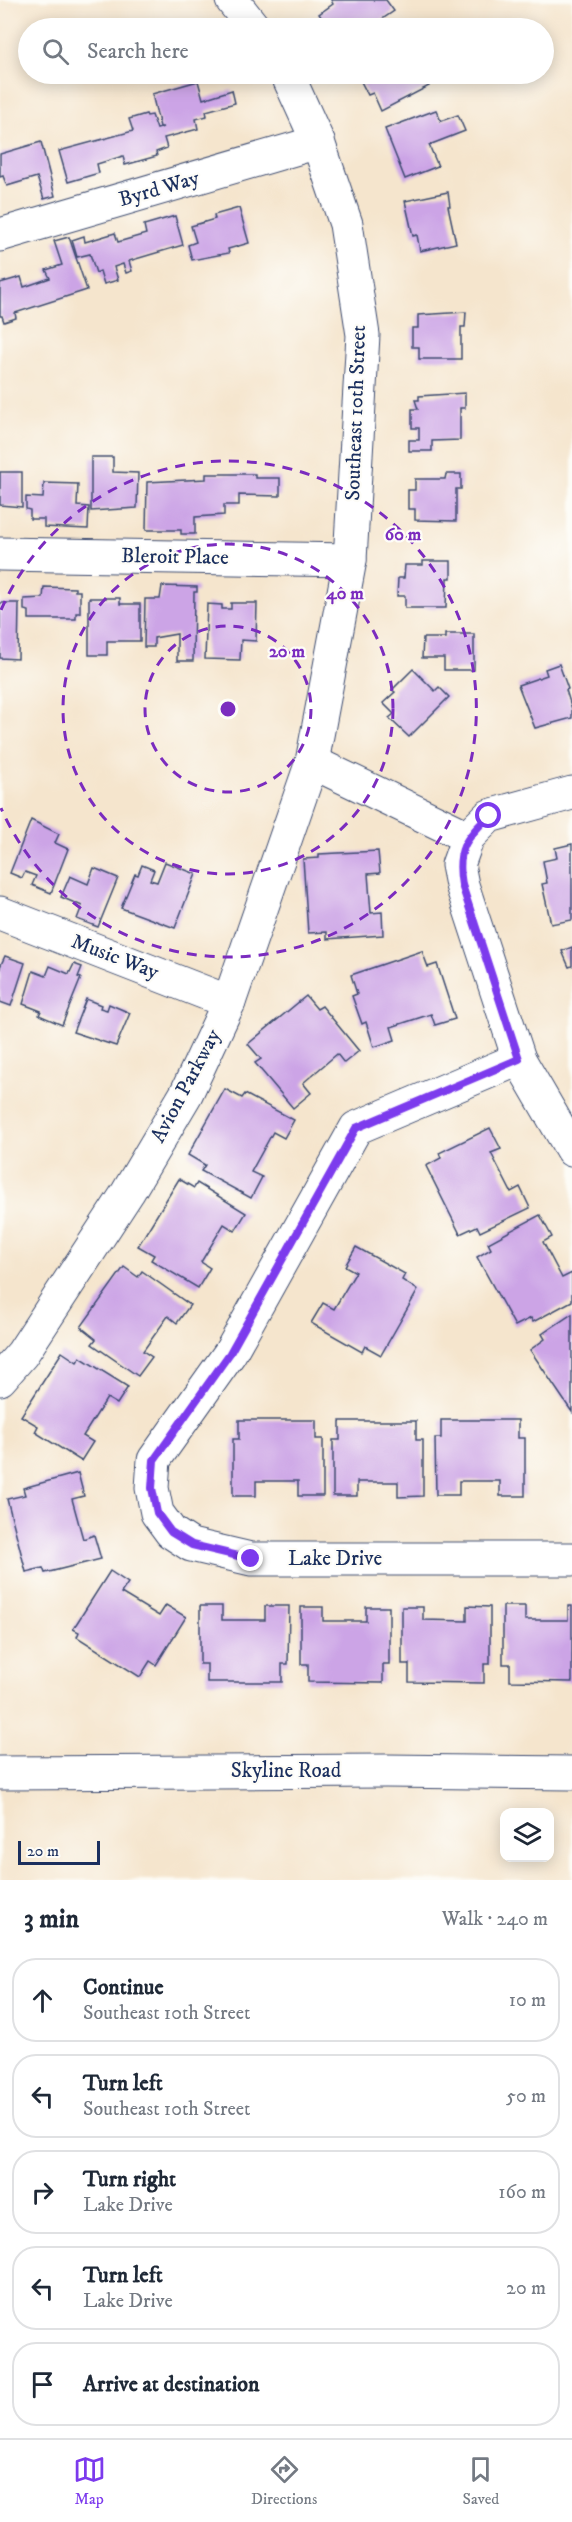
<!DOCTYPE html>
<html lang="en">
<head>
<meta charset="utf-8">
<style>
  body { margin:0; font-family:"IM FELL DW Pica",serif; background:#f6f6f7; color:#1f2937 }
  .controls { position:absolute; right:18px; bottom:18px; display:grid; overflow:hidden; border-radius:12px; box-shadow:0 3px 15px #0003 }
  .controls button { width:54px; height:54px; display:grid; place-items:center; padding:0; border:0; border-bottom:2px solid #e0e1e3; background:#fff; color:#1f2937; font:30px sans-serif }
  .scale { position:absolute; left:18px; bottom:15px; width:82px; box-sizing:border-box; padding-left:6px; border:3px solid #1b2f5e; border-top:0; font-size:16px; line-height:21px; white-space:nowrap; color:#1b2f5e; -webkit-text-stroke:4px #fdfcf7; paint-order:stroke }
  .stop { position:absolute; width:18px; height:18px; margin:-14px; border:4px solid #7c3aed; border-radius:50%; background:#fff }
  .stop.end { background:#7c3aed; border-color:#fff; box-shadow:0 2px 6px #0008 }
  .list { margin:0; padding:0; list-style:none }
  h2 { display:flex; justify-content:space-between; align-items:center; height:78px; margin:0; padding:0 24px; font-size:26px }
  h2 small { font-size:20px; font-weight:400; color:#747a83 }
  .list li { display:grid; grid-template-columns:39px 1fr auto; gap:18px; align-items:center; box-sizing:border-box; height:84px; margin:0 12px 12px; padding:0 12px; border:2px solid #e0e1e3; border-radius:24px }
  .list b { display:block; font-size:22px; white-space:nowrap }
  .list p { margin:0; font-size:20px; white-space:nowrap; color:#747a83 }
  .list em { font-size:20px; font-style:normal; color:#747a83 }
  .icon { flex:none; width:33px; height:33px; fill:none; stroke:currentColor; stroke-width:2; stroke-linecap:round; stroke-linejoin:round }
  .map { position:relative; flex:none; width:572px; height:1880px; overflow:hidden }
  .search { position:absolute; background:#fff; box-shadow:0 3px 15px #0003; left:18px; right:18px; top:18px; height:66px; display:flex; align-items:center; gap:15px; box-sizing:border-box; padding:0 21px; border-radius:33px; color:#747a83; font-size:22px }
  .sheet { height:558px; background:#fff }
  nav { display:flex; justify-content:space-around; align-items:center; box-sizing:border-box; height:84px; border-top:2px solid #e0e1e3; background:#fff; font-size:16px; color:#747a83 }
  nav a { display:grid; justify-items:center; gap:3px }
  nav .on { color:#7c3aed }
  .map>svg:first-child { display:block }
  .building { fill:#cca4e6 }
  .lines { fill:none; stroke-linecap:round; stroke-linejoin:round }
  .minor-casing { stroke:#3c4a6f; stroke-width:35 }
  .minor { stroke:#fff; stroke-width:33 }
  .route { stroke:#7c3aed; stroke-width:8 }
  .ring { fill:none; stroke:#7b2cbf; stroke-width:3; stroke-dasharray:10 8 }
  .labels { text-anchor:middle; dominant-baseline:central; stroke-width:4.5; stroke-linejoin:round; paint-order:stroke }
  .street-label { font-size:21px; fill:#1b2f5e; stroke:#fdfcf7 }
  .centre { fill:#7b2cbf; stroke:#fdfcf7; stroke-width:3 }
  .ring-label { font-size:18px; text-anchor:middle; font-weight:bold; fill:#7b2cbf; stroke:#fdfcf7; stroke-width:4.5; stroke-linejoin:round; paint-order:stroke }
</style>
</head>
<body>
<div class="map">
<svg width="572" height="1880" viewBox="0 0 572 1880">
  <rect width="100%" height="100%" fill="#fdfcf7"/>
  <filter id="ink" filterUnits="userSpaceOnUse"><feTurbulence type="fractalNoise" baseFrequency=".0167" numOctaves="2"/><feDisplacementMap in="SourceGraphic" scale="12" xChannelSelector="R" yChannelSelector="G"/><feConvolveMatrix kernelMatrix="1 2 1 2 8 2 1 2 1" color-interpolation-filters="sRGB"/></filter>
  <filter id="wash" filterUnits="userSpaceOnUse"><feTurbulence type="fractalNoise" baseFrequency=".008" numOctaves="4" result="noise"/><feDisplacementMap in="SourceGraphic" scale="24" xChannelSelector="R" yChannelSelector="G"/><feGaussianBlur stdDeviation="1.35" result="paint"/><feColorMatrix in="noise" values="0 0 0 0 0 0 0 0 0 0 0 0 0 0 0 0 0 1.4 0 .05"/><feComposite in="paint" operator="in"/></filter>
  <g filter="url(#wash)">
    <rect width="100%" height="100%" fill="#f5e5cd"/>
    <g id="blocks">
      <g class="building">
        <polygon points="331,0 386,0 394,11 369,28 345,28 340,22 329,28 319,14 333,4"/>
        <polygon points="357,74 422,74 429,86 381,111 373,93 368,95"/>
        <polygon points="198,81 203,99 232,90 235,103 206,111 207,116 196,119 198,129 164,138 167,148 156,152 157,156 125,165 123,156 97,164 99,173 68,182 59,151 133,131 129,119 146,114 147,116 152,115 157,129 163,127 160,127 152,94"/>
        <polygon points="436,110 441,121 458,115 465,131 429,145 438,166 405,179 385,129"/>
        <polygon points="41,142 55,196 44,199 37,177 7,186 3,176 0,177 0,154"/>
        <polygon points="448,192 450,206 448,206 456,243 420,251 417,235 413,236 405,201"/>
        <polygon points="239,208 249,243 228,249 229,253 192,260 188,245 196,242 191,226 215,219 214,215"/>
        <polygon points="175,216 183,245 129,261 132,271 126,273 123,264 114,267 118,280 104,284 100,271 96,273 90,254 77,257 72,240 84,236 85,242 115,233 118,242 146,234 144,225"/>
        <polygon points="69,237 87,290 15,313 16,318 4,322 2,316 0,316 0,283 21,277 24,287 50,278 46,270 62,265 54,241"/>
        <polygon points="466,312 465,327 461,327 461,359 419,359 419,347 412,347 412,328 418,328 418,315"/>
        <polygon points="465,393 465,408 460,408 460,440 432,441 432,451 409,451 409,440 419,440 419,428 412,428 412,409 418,409 415,400 419,400 419,396"/>
        <polygon points="91,457 113,457 113,472 138,473 137,508 91,511"/>
        <polygon points="0,472 22,472 22,507 0,505"/>
        <polygon points="206,474 255,474 255,478 280,478 280,496 239,495 239,505 224,505 224,515 195,517 195,534 181,534 181,530 146,530 147,482 206,479"/>
        <polygon points="446,474 461,474 461,489 456,489 456,521 415,520 415,509 408,509 408,490 415,490 415,479 445,479"/>
        <polygon points="44,483 78,484 77,506 89,507 88,529 44,527 44,519 30,519 30,510 26,509 26,497 43,498"/>
        <polygon points="423,561 451,561 451,578 447,578 446,608 405,608 405,596 397,596 398,578 404,578 405,565 423,565"/>
        <polygon points="162,586 197,587 197,592 194,592 193,661 177,661 177,634 154,638 154,647 144,647 145,599 160,599"/>
        <polygon points="44,587 75,588 75,591 80,591 80,613 76,613 76,619 29,619 29,611 24,610 24,599 43,598"/>
        <polygon points="89,598 120,598 120,604 140,604 140,641 107,641 107,655 89,655"/>
        <polygon points="0,603 19,603 18,659 0,658"/>
        <polygon points="231,603 257,603 256,641 241,640 240,660 205,659 207,604 222,605 222,609 231,609"/>
        <polygon points="445,634 474,634 474,670 444,670 444,658 422,658 423,638 445,638"/>
        <polygon points="559,664 568,689 566,690 572,709 572,718 535,728 518,685 547,675 545,669"/>
        <polygon points="413,669 435,691 439,687 449,697 409,737 389,718 394,714 383,703 395,692 392,690"/>
        <polygon points="31,820 59,834 55,843 68,849 51,893 32,885 36,876 25,872 22,878 10,873"/>
        <polygon points="572,844 572,920 551,924 542,884 547,883 543,861 557,858 555,848"/>
        <polygon points="378,851 380,873 368,874 371,913 382,912 383,935 327,939 327,932 308,933 303,859 319,858 319,854"/>
        <polygon points="165,862 196,874 175,928 121,908 135,874 138,875 142,865 154,870 150,880 157,882"/>
        <polygon points="94,868 118,878 98,927 77,919 82,906 61,897 70,876 88,884"/>
        <polygon points="572,947 572,966 569,967 562,951"/>
        <polygon points="422,951 428,967 437,964 455,1019 435,1025 431,1014 391,1027 395,1040 374,1047 366,1022 362,1024 352,996 357,994 351,975"/>
        <polygon points="5,956 25,963 11,1006 0,1002 0,967"/>
        <polygon points="74,964 82,967 78,977 81,978 62,1025 39,1015 41,1011 23,1004 33,971 46,976 50,966 69,974"/>
        <polygon points="306,996 317,1009 322,1006 359,1051 344,1063 337,1054 303,1083 311,1093 293,1108 255,1063 261,1059 248,1044"/>
        <polygon points="86,999 101,1005 100,1008 107,1010 109,1004 130,1013 116,1046 73,1032"/>
        <polygon points="225,1089 242,1098 245,1094 294,1120 284,1138 273,1132 251,1172 262,1177 251,1198 201,1171 205,1165 188,1155"/>
        <polygon points="490,1128 501,1149 491,1153 511,1192 520,1187 530,1208 480,1232 477,1226 460,1234 426,1166 441,1158 439,1153"/>
        <polygon points="179,1179 194,1188 197,1183 246,1213 235,1231 224,1224 201,1262 210,1268 198,1288 151,1260 154,1255 138,1246"/>
        <polygon points="540,1215 552,1237 543,1242 562,1278 572,1273 572,1301 533,1322 531,1318 515,1326 477,1257 491,1249 488,1243"/>
        <polygon points="356,1247 405,1274 402,1280 418,1290 381,1355 365,1346 362,1352 311,1323 323,1303 334,1309 356,1272 345,1266"/>
        <polygon points="124,1267 138,1277 142,1271 190,1305 177,1323 168,1316 143,1351 152,1357 138,1376 92,1344 96,1339 81,1327"/>
        <polygon points="572,1314 572,1412 530,1350 545,1339 542,1334"/>
        <polygon points="62,1352 77,1362 80,1357 128,1387 117,1404 107,1398 83,1436 93,1442 81,1461 35,1432 38,1426 21,1416"/>
        <polygon points="239,1420 316,1420 316,1439 323,1439 323,1496 298,1496 298,1481 256,1481 256,1496 233,1496 233,1439 239,1439"/>
        <polygon points="441,1420 518,1420 518,1438 525,1438 525,1496 500,1496 500,1481 459,1481 459,1495 436,1495 435,1438 441,1438"/>
        <polygon points="340,1421 416,1421 416,1440 423,1440 423,1496 398,1497 398,1482 357,1482 357,1496 333,1496 333,1440 340,1440"/>
        <polygon points="78,1473 84,1496 72,1499 83,1539 94,1535 101,1559 45,1573 43,1568 26,1572 7,1499 25,1495 23,1488"/>
        <polygon points="110,1571 128,1583 121,1593 159,1616 166,1605 186,1617 156,1665 150,1661 140,1677 77,1637 79,1632 73,1629"/>
        <polygon points="200,1606 222,1606 222,1620 265,1620 265,1606 289,1606 288,1664 282,1664 282,1682 207,1682 207,1664 200,1664"/>
        <polygon points="467,1606 490,1607 490,1664 484,1664 484,1683 409,1682 409,1664 402,1664 402,1607 423,1607 423,1620 467,1621"/>
        <polygon points="503,1606 525,1606 525,1620 568,1620 568,1606 572,1606 572,1682 510,1681 510,1664 503,1664"/>
        <polygon points="301,1607 323,1607 323,1621 366,1621 366,1607 389,1607 389,1664 383,1664 383,1683 308,1682 308,1664 301,1664"/>
      </g>
    </g>
  </g>
  <g filter="url(#ink)">
    <use href="#blocks" fill-opacity="0" stroke="#3c4a6f" stroke-width="1.5"/>
    <g class="lines">
      <defs>
        <g id="minor">
          <polyline points="232,0 254,28"/>
          <polyline points="0,235 318,142"/>
          <polyline points="0,554 350,560"/>
          <polyline points="312,762 468,837"/>
          <polyline points="572,793 489,816 468,837 458,865 462,885 519,1059 572,1150"/>
          <polyline points="0,913 229,1002"/>
          <polyline points="519,1059 356,1128 230,1353 154,1460 152,1488 157,1513 171,1532 191,1545 251,1559 572,1559"/>
          <polyline points="0,1379 22,1354 128,1192 186,1094 229,1002 312,762 350,560 363,335 346,224 318,142 287,74"/>
          <polyline points="0,1773 386,1771 572,1773"/>
        </g>
      </defs>
      <use href="#minor" class="minor-casing"/>
      <use href="#minor" class="minor"/>
    </g>
  </g>
  <g class="lines" filter="url(#ink)">
    <path class="route" d="M251 1559 192 1545 171 1532 157 1513 152 1488 154 1460 230 1353 356 1128 519 1059 462 885C456 850 465 839 489 816"/>
  </g>
  <g class="ring">
    <circle cx="228" cy="709" r="83"/>
    <circle cx="228" cy="709" r="165"/>
    <path d="M1 610A248 248 0 1 1 1 808"/>
  </g>
  <g class="labels">
    <g class="street-label">
      <text transform="translate(159 189) rotate(-16)">Byrd Way</text>
      <text transform="translate(356 413) rotate(-88)">Southeast 10th Street</text>
      <text transform="translate(175 557) rotate(1)">Bleroit Place</text>
      <text transform="translate(115 957) rotate(21)">Music Way</text>
      <text transform="translate(186 1086) rotate(-62)">Avion Parkway</text>
      <text x="335" y="1559">Lake Drive</text>
      <text x="286" y="1771">Skyline Road</text>
    </g>
  </g>
  <circle cx="228" cy="709" r="9" class="centre"/>
  <g class="ring-label">
    <text x="403" y="540">60 m</text>
    <text x="345" y="599">40 m</text>
    <text x="287" y="657">20 m</text>
  </g>
</svg>
<div class="controls">
<button><svg class="icon" aria-label="layers" viewBox="0 0 24 24"><path d="M12 4l9 5-9 5-9-5zM3 14l9 5 9-5"/></svg></button>
</div>
<div class="scale">20 m</div>
<div class="stop" style="left:489px;top:816px"></div>
<div class="stop end" style="left:251px;top:1559px"></div>
<div class="search"><svg class="icon" aria-label="search" viewBox="0 0 24 24"><circle cx="10" cy="10" r="6"/><path d="M15 15l6 6"/></svg>Search here</div>
</div>
<section class="sheet">
<h2>3 min<small>Walk · 240 m</small></h2>
<ul class="list">
<li><svg class="icon" aria-label="ahead" viewBox="0 0 24 24"><path d="M12 20V5M6 11l6-6 6 6"/></svg><div><b>Continue</b><p>Southeast 10th Street</p></div><em>10 m</em></li>
<li><svg class="icon" aria-label="left" viewBox="0 0 24 24"><path d="M17 20v-9H6M10 6l-5 5 5 5"/></svg><div><b>Turn left</b><p>Southeast 10th Street</p></div><em>50 m</em></li>
<li><svg class="icon" aria-label="right" viewBox="0 0 24 24"><path d="M7 20v-9h11M14 6l5 5-5 5"/></svg><div><b>Turn right</b><p>Lake Drive</p></div><em>160 m</em></li>
<li><svg class="icon" aria-label="left" viewBox="0 0 24 24"><path d="M17 20v-9H6M10 6l-5 5 5 5"/></svg><div><b>Turn left</b><p>Lake Drive</p></div><em>20 m</em></li>
<li><svg class="icon" aria-label="arrive" viewBox="0 0 24 24"><path d="M6 21V4h12l-3 4 3 4H6"/></svg><div><b>Arrive at destination</b></div></li>
</ul>
</section>
<nav>
<a class="on"><svg class="icon" aria-label="map" viewBox="0 0 24 24"><path d="M3 6l6-2 6 2 6-2v14l-6 2-6-2-6 2zM9 4v14M15 6v14"/></svg>Map</a>
<a><svg class="icon" aria-label="directions" viewBox="0 0 24 24"><path d="M12 3l9 9-9 9-9-9zM9 14v-3h6M13 9l2 2-2 2"/></svg>Directions</a>
<a><svg class="icon" aria-label="saved" viewBox="0 0 24 24"><path d="M7 4h10v16l-5-4-5 4z"/></svg>Saved</a>
</nav>
</body>
</html>
